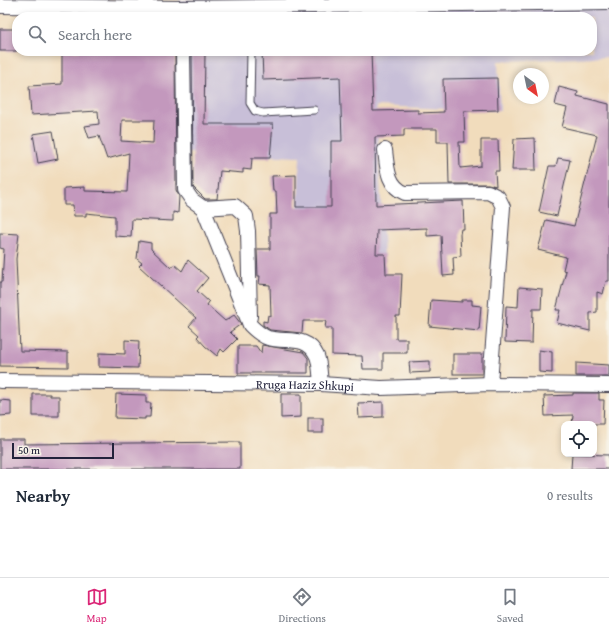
<!DOCTYPE html>
<html lang="en">
<head>
<meta charset="utf-8">
<style>
  body { margin:0; font-family:"Gentium Book Plus",serif; background:#f6f6f7; color:#1f2937 }
  .controls { position:absolute; right:12px; bottom:12px; display:grid; overflow:hidden; border-radius:8px; box-shadow:0 2px 6px #0003 }
  .controls button { width:36px; height:36px; display:grid; place-items:center; padding:0; border:0; border-bottom:1px solid #e0e1e3; background:#fff; color:#1f2937; font:20px sans-serif }
  .compass { position:absolute; left:513px; top:68px; width:36px; height:36px; border-radius:50%; background:#fff; box-shadow:0 2px 6px #0003; rotate:147deg }
  .scale { position:absolute; left:12px; bottom:10px; width:102px; box-sizing:border-box; padding-left:4px; border:2px solid #22223b; border-top:0; font-size:11px; line-height:14px; white-space:nowrap; color:#22223b; -webkit-text-stroke:3px #f7f3e8; paint-order:stroke }
  .list { margin:0; padding:0; list-style:none }
  h2 { display:flex; justify-content:space-between; align-items:center; height:52px; margin:0; padding:0 16px; font-size:17px }
  h2 small { font-size:13px; font-weight:400; color:#747a83 }
  .icon { flex:none; width:22px; height:22px; fill:none; stroke:currentColor; stroke-width:2; stroke-linecap:round; stroke-linejoin:round }
  .map { position:relative; flex:none; width:609px; height:469px; overflow:hidden }
  .search { position:absolute; background:#fff; box-shadow:0 2px 6px #0003; left:12px; right:12px; top:12px; height:44px; display:flex; align-items:center; gap:10px; box-sizing:border-box; padding:0 14px; border-radius:16px; color:#747a83; font-size:15px }
  .sheet { height:108px; background:#fff }
  nav { display:flex; justify-content:space-around; align-items:center; box-sizing:border-box; height:56px; border-top:1px solid #e0e1e3; background:#fff; font-size:11px; color:#747a83 }
  nav a { display:grid; justify-items:center; gap:2px }
  nav .on { color:#db2777 }
  .map>svg:first-child { display:block }
  .industrial { fill:#c8bfd8 }
  .building { fill:#c398bd; fill-rule:evenodd }
  .lines { fill:none; stroke-linecap:round; stroke-linejoin:round }
  .lane-casing { stroke:#413e4e; stroke-width:9 }
  .street-casing { stroke:#413e4e; stroke-width:16 }
  .lane { stroke:#fff; stroke-width:7 }
  .street { stroke:#fff; stroke-width:14 }
  .labels { text-anchor:middle; dominant-baseline:central; stroke-width:4; stroke-linejoin:round; paint-order:stroke }
  .street-label { font-size:12px; fill:#22223b; stroke:#f7f3e8 }
</style>
</head>
<body>
<div class="map">
<svg width="609" height="469" viewBox="0 0 609 469">
  <rect width="100%" height="100%" fill="#f7f3e8"/>
  <filter id="ink" filterUnits="userSpaceOnUse"><feTurbulence type="fractalNoise" baseFrequency=".025" numOctaves="2"/><feDisplacementMap in="SourceGraphic" scale="8" xChannelSelector="R" yChannelSelector="G"/><feConvolveMatrix kernelMatrix="1 2 1 2 8 2 1 2 1" color-interpolation-filters="sRGB"/></filter>
  <filter id="wash" filterUnits="userSpaceOnUse"><feTurbulence type="fractalNoise" baseFrequency=".012" numOctaves="4" result="noise"/><feDisplacementMap in="SourceGraphic" scale="16" xChannelSelector="R" yChannelSelector="G"/><feGaussianBlur stdDeviation="0.9" result="paint"/><feColorMatrix in="noise" values="0 0 0 0 0 0 0 0 0 0 0 0 0 0 0 0 0 1.4 0 .05"/><feComposite in="paint" operator="in"/></filter>
  <g filter="url(#wash)">
    <rect width="100%" height="100%" fill="#f1dcbc"/>
    <polygon class="industrial" points="179,0 609,0 609,57 498,61 500,111 376,106 384,254 296,254 300,157 185,153 181,51 592,51 592,17 180,17"/>
    <g id="blocks">
      <g class="building">
        <rect x="0" y="29" width="17" height="22"/>
        <path d="M84 51H175L176 190 179 196 178 213 173 212V221L132 219 131 237 115 236V216L86 213V216H74L73 205H64V188L85 187V191L127 192 129 153 107 159 99 136 89 138 85 126 99 124 98 111 31 115 29 86 62 84V52ZM122 120H154L153 143 121 141Z"/>
        <polygon points="262,51 371,51 373,111 418,110 418,113 444,112 443,79 497,78 498,110 464,111 465,142 459,142 460,168 481,166 481,140 498,140 499,171 495,171 496,186 488,184 449,184 448,142 437,142 437,129 404,129 404,136 375,137 376,205 463,201 464,229 461,229 460,234 461,256 453,257 454,275 443,276 441,235 427,236 427,228 377,230 376,254 385,254 386,274 402,274 400,316 396,316 396,339 407,339 407,353 383,353 383,369 363,369 362,356 332,355 332,328 325,328 326,321 303,321 302,333 270,330 263,325 263,321 267,322 268,315 271,316 270,285 259,284 260,276 258,276 257,249 270,249 270,214 277,214 276,191 273,191 272,176 296,175 296,207 331,207 331,141 342,141 340,77 263,80"/>
        <polygon points="192,52 205,52 204,124 273,124 270,158 252,158 251,170 243,169 243,173 220,171 217,199 205,199 193,187"/>
        <polygon points="559,87 578,92 577,96 609,104 609,281 606,281 603,294 597,292 597,312 590,313 590,331 557,323 560,310 556,310 566,271 563,270 566,257 538,250 546,220 574,226 597,135 562,127 567,108 555,105"/>
        <polygon points="53,131 58,159 38,163 33,134"/>
        <polygon points="535,138 536,170 512,170 514,139"/>
        <polygon points="558,158 570,160 557,216 539,212 549,166 556,166"/>
        <polygon points="0,233 19,234 16,259 20,351 68,352 68,367 0,366 0,282 2,282 4,249 0,248"/>
        <polygon points="139,241 151,243 151,249 171,268 174,264 182,271 188,260 208,278 197,291 209,302 207,305 225,321 234,315 241,324 230,332 237,339 224,352 221,349 217,356 205,346 197,337 199,335 189,326 196,318 139,266 142,263 137,259"/>
        <polygon points="519,287 542,289 541,309 533,309 532,343 505,342 506,306 518,307"/>
        <polygon points="431,300 462,302 462,300 472,300 472,305 481,306 479,331 429,326"/>
        <polygon points="125,340 139,341 138,368 99,367 99,353 125,354"/>
        <polygon points="262,345 303,352 308,358 308,373 238,373 238,346 256,346 261,353"/>
        <polygon points="539,350 552,352 552,373 539,372"/>
        <rect x="453" y="354" width="29" height="20"/>
        <polygon points="430,361 430,372 410,373 409,362"/>
        <polygon points="576,363 609,365 609,376 576,376"/>
        <polygon points="573,393 599,393 599,400 604,400 603,424 572,424 573,415 545,416 544,396 573,395"/>
        <polygon points="33,394 50,394 50,396 59,396 59,416 33,416"/>
        <polygon points="116,394 146,395 146,403 151,403 150,417 145,417 145,419 115,418"/>
        <polygon points="281,394 301,394 301,417 281,418"/>
        <polygon points="0,400 11,401 11,415 0,416"/>
        <polygon points="383,402 383,417 359,418 358,403"/>
        <rect x="308" y="418" width="15" height="15"/>
        <polygon points="0,439 24,439 24,444 240,442 240,469 0,469"/>
        <polygon points="572,454 609,455 609,469 571,469"/>
      </g>
    </g>
  </g>
  <g filter="url(#ink)">
    <use href="#blocks" fill-opacity="0" stroke="#413e4e" stroke-width="1"/>
    <g class="lines">
      <defs>
        <polyline id="lane" points="251,51 250,103 255,111 263,113 314,110"/>
        <g id="street">
          <polyline points="0,6 182,8 609,2"/>
          <path d="M183 51 185 190 192 200 203 208 250 325C255 330 260 335 268 338 286 343 307 334 317 356 320 364 320 375 321 384"/>
          <path d="M385 150C387 166 387 186 405 193L488 192 498 197 503 207 490 384"/>
          <polyline points="203,208 235,206 246,216 248,231 250,317"/>
          <path id="s1" d="M0 381 321 384 381 388 490 384 609 385"/>
        </g>
      </defs>
      <use href="#lane" class="lane-casing"/>
      <use href="#street" class="street-casing"/>
      <use href="#lane" class="lane"/>
      <use href="#street" class="street"/>
    </g>
  </g>
  <g class="labels">
    <g class="street-label">
      <text stroke="none"><textPath href="#s1" startOffset="305">Rruga Haziz Shkupi</textPath></text>
    </g>
  </g>
</svg>
<div class="controls">
<button><svg class="icon" aria-label="locate" viewBox="0 0 24 24"><circle cx="12" cy="12" r="6"/><path d="M12 2v4M12 18v4M2 12h4M18 12h4"/></svg></button>
</div>
<svg class="compass" viewBox="-18 -18 36 36"><path d="M0-13l5 13h-10z" fill="#e53935"/><path d="M0 13l5-13h-10z" fill="#747a83"/></svg>
<div class="scale">50 m</div>
<div class="search"><svg class="icon" aria-label="search" viewBox="0 0 24 24"><circle cx="10" cy="10" r="6"/><path d="M15 15l6 6"/></svg>Search here</div>
</div>
<section class="sheet">
<h2>Nearby<small>0 results</small></h2>
<ul class="list">
</ul>
</section>
<nav>
<a class="on"><svg class="icon" aria-label="map" viewBox="0 0 24 24"><path d="M3 6l6-2 6 2 6-2v14l-6 2-6-2-6 2zM9 4v14M15 6v14"/></svg>Map</a>
<a><svg class="icon" aria-label="directions" viewBox="0 0 24 24"><path d="M12 3l9 9-9 9-9-9zM9 14v-3h6M13 9l2 2-2 2"/></svg>Directions</a>
<a><svg class="icon" aria-label="saved" viewBox="0 0 24 24"><path d="M7 4h10v16l-5-4-5 4z"/></svg>Saved</a>
</nav>
</body>
</html>
